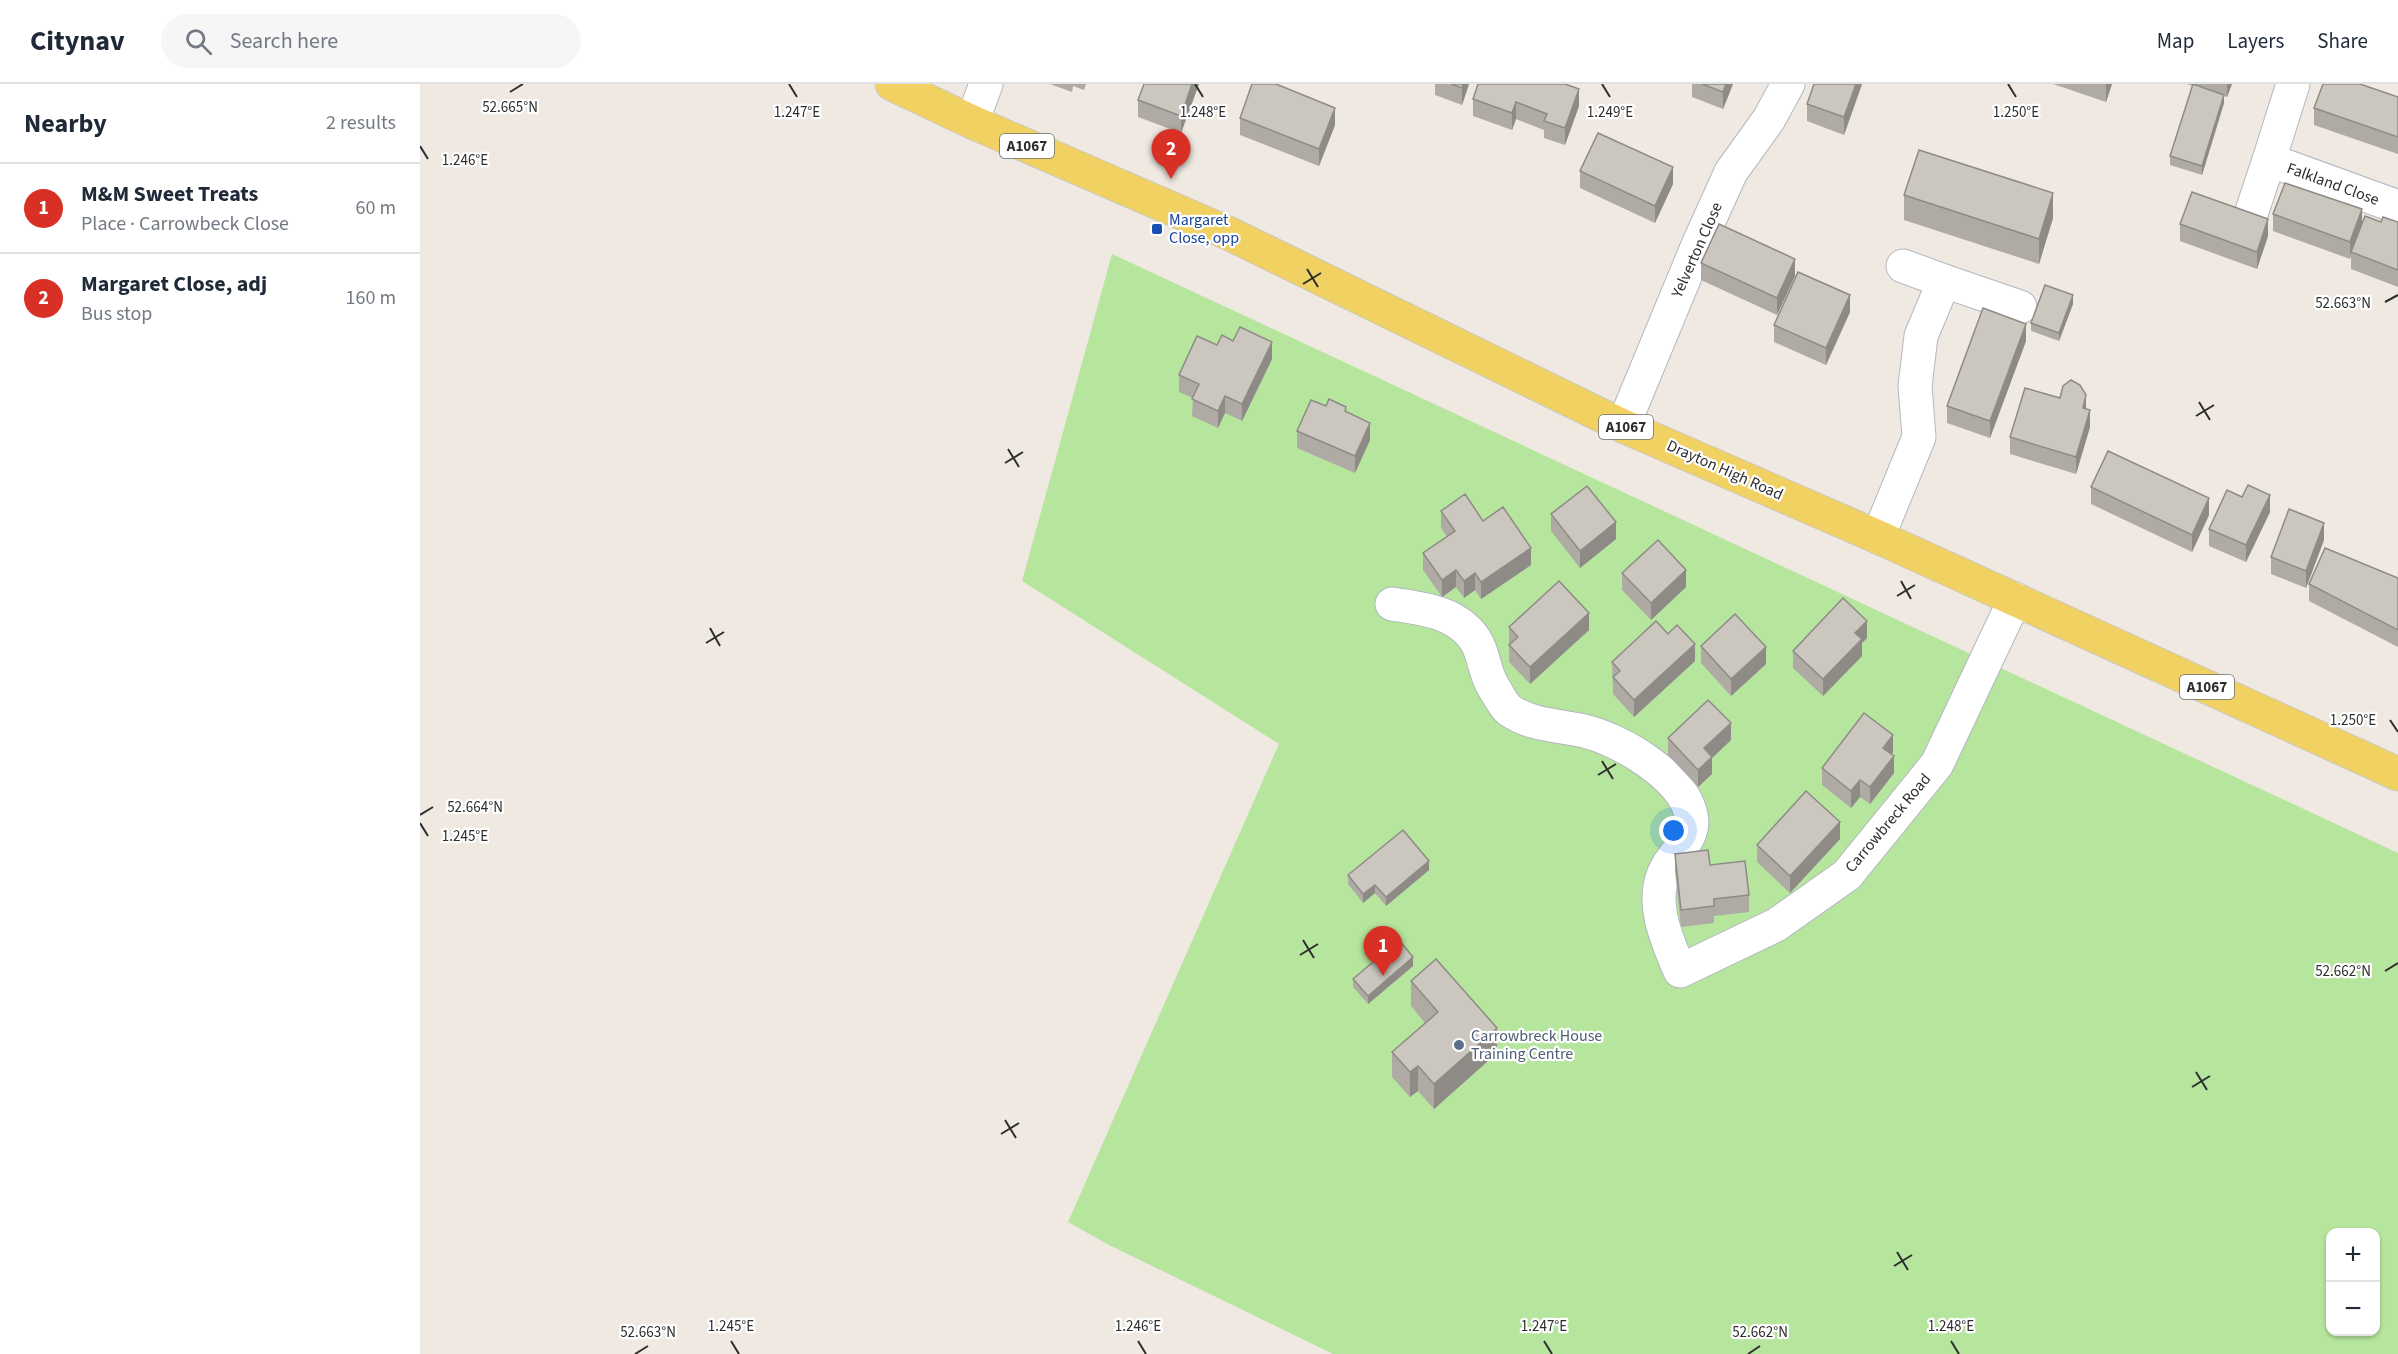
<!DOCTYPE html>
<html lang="en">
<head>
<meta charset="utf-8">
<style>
  body { margin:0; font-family:"Source Sans 3",sans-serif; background:#f6f6f7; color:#1f2937 }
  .controls { position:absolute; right:18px; bottom:18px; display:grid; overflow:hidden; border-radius:12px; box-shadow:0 2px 4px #0004 }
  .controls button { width:54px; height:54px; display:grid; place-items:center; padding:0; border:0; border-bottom:2px solid #e0e1e3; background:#fff; color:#1f2937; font:30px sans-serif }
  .you { position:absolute; left:1254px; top:747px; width:21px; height:21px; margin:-15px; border:4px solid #fff; border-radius:50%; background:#1a73e8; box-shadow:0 0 0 9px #1a73e833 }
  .badge { display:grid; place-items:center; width:39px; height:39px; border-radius:50%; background:#d93025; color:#fff; font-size:20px; font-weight:700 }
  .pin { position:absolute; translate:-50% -50px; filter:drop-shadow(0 2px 3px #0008) }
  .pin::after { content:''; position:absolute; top:32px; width:21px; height:18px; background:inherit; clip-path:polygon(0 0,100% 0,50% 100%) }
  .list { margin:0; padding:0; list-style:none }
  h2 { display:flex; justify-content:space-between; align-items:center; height:78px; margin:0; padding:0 24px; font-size:26px }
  h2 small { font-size:20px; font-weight:400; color:#747a83 }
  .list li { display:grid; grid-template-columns:39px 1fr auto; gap:18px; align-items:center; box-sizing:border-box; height:90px; padding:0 24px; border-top:2px solid #e0e1e3 }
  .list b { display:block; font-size:22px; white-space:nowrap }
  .list p { margin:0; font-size:20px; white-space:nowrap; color:#747a83 }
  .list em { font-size:20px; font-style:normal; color:#747a83 }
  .icon { flex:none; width:33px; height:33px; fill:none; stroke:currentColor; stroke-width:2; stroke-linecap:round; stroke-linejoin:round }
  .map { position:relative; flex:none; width:1978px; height:1270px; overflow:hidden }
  header { display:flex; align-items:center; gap:36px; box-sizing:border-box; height:84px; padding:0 30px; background:#fff; border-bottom:2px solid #e0e1e3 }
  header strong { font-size:28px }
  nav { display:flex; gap:33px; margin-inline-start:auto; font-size:21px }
  .search { width:420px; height:54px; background:#f6f6f7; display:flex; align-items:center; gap:15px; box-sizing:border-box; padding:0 21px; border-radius:33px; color:#747a83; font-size:22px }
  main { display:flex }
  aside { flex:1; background:#fff }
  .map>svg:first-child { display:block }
  .green { fill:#b6e59e; fill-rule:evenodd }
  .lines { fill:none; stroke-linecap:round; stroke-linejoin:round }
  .minor-casing { stroke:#b4b7c1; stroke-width:35 }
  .primary-casing { stroke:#c9c9c9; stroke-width:35 }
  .minor { stroke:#fff; stroke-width:33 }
  .primary { stroke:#f2d163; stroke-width:33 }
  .wall { fill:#afaba4 }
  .shaded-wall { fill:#8e8b86 }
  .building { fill:#cbc7bf; stroke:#8e8b86; stroke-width:1.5 }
  .ticks { fill:none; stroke:#2e2e2e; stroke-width:2 }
  .transit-dot { fill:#1a4fb4; stroke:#fff; stroke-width:2 }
  .service-dot { fill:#5c6f8a; stroke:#fff; stroke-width:2 }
  .labels { text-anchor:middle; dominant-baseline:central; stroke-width:4.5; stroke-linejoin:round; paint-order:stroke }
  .shield { fill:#fff; stroke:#6d6d6d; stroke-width:1.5 }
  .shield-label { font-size:15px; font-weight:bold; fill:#2e2e2e }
  .street-label { font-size:16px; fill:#2e2e2e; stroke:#fff }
  .transit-label { font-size:16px; fill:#164399; stroke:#fff; text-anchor:start }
  .service-label { font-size:16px; fill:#4e5e75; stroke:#fff; text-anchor:start }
  .ticks-label { font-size:15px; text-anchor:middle; fill:#2e2e2e; stroke:#fff; stroke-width:4.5; stroke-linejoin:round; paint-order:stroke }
</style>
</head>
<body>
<header>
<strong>Citynav</strong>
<div class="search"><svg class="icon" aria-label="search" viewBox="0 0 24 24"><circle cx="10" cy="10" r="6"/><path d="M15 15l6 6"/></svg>Search here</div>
<nav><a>Map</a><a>Layers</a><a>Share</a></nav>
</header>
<main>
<aside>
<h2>Nearby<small>2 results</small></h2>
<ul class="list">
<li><span class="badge">1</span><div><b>M&amp;M Sweet Treats</b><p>Place · Carrowbeck Close</p></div><em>60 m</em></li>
<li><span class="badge">2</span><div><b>Margaret Close, adj</b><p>Bus stop</p></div><em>160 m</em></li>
</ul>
</aside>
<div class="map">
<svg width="1978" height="1270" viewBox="0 0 1978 1270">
  <rect width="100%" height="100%" fill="#efe9e1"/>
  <path class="green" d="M692 170 1978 769V1270H913L689 1161 648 1138 859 660 602 497ZM1910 1148H1956V1248H1910Z"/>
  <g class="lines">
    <defs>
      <g id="minor">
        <polyline points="1873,0 1849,76 1978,123"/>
        <polyline points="552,38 566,0"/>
        <polyline points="1829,136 1849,76"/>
        <polyline points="1483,182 1524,197"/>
        <polyline points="1203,342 1278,161 1311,88 1349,35 1368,0"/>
        <polyline points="1458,453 1499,353 1495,302 1501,252 1524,197 1600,223"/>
        <path d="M972 520C1003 524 1042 529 1058 561 1065 576 1065 590 1074 604 1078 610 1083 621 1089 626 1112 642 1138 641 1164 647 1199 655 1263 692 1271 731 1276 753 1257 766 1247 783 1228 815 1247 857 1260 887L1356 841 1427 791 1517 680 1595 515"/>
      </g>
      <polyline id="primary" points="472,0 552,38 810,150 1203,342 1458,453 1978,690"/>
    </defs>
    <use href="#minor" class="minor-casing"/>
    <use href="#primary" class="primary-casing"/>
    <use href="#minor" class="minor"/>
    <use href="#primary" class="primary"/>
  </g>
  <g class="wall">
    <polygon points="630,0 666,0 664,6 653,2 652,8"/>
    <polygon points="724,0 779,0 761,49 718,33 718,16"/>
    <polygon points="1015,0 1049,0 1042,21 1015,11"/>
    <polygon points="1272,0 1313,0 1303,25 1272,13"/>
    <polygon points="1394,0 1442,0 1424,51 1387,37 1387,20"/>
    <polygon points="1633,0 1692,0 1686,18"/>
    <polygon points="1767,0 1812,0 1807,13 1804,12 1804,19 1782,91 1750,81 1750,72 1773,2"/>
    <polygon points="1978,13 1978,70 1894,41 1894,24"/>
    <polygon points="1053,15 1159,22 1145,61 1124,54 1124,46 1096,35 1092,46 1053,32"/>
    <polygon points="820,34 915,41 899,82 820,51"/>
    <polygon points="1160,87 1253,100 1235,139 1160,104"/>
    <polygon points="1484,111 1633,134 1619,180 1484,136"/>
    <polygon points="1853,130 1942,140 1961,138 1978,138 1978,203 1931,185 1931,171 1930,175 1853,147"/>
    <polygon points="1760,140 1848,152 1837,185 1760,157"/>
    <polygon points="1281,179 1375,192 1357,231 1281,196"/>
    <polygon points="1653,220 1639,257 1611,247 1611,239"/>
    <polygon points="1430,228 1406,281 1354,258 1354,241"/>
    <polygon points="1606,257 1570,354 1527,339 1527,322"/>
    <polygon points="797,261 852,275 822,337 805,329 798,344 772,332 773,314 759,308 759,291"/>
    <polygon points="906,322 926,328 950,356 935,389 877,364 877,347"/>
    <polygon points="1666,325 1670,343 1656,390 1590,370 1590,353"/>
    <polygon points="1671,403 1789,431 1772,468 1671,420"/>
    <polygon points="1021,427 1063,437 1111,481 1061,515 1055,506 1044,514 1036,503 1022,513 1003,486 1003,469 1027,453 1021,444"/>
    <polygon points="1850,428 1826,478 1789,462 1789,445"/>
    <polygon points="1131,430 1196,455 1160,484 1131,447"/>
    <polygon points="1904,456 1886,504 1851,490 1851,473"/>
    <polygon points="1202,489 1266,503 1231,536 1202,506"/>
    <polygon points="1978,494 1978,563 1889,517 1889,500"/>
    <polygon points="1089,543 1169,546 1110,600 1089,578"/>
    <polygon points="1248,550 1275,577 1214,633 1193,610 1192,578"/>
    <polygon points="1447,554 1442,559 1442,572 1403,612 1373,584 1373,567"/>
    <polygon points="1281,562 1346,580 1311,612 1281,579"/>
    <polygon points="1248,654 1311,656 1292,674 1292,690 1278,703 1248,671"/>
    <polygon points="1473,668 1472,670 1474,689 1450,720 1440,713 1431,724 1402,701 1402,684"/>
    <polygon points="1420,755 1370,809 1337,778 1337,761"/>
    <polygon points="1255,770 1290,781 1329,811 1329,828 1294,832 1294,839 1261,843 1255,787"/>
    <polygon points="1009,786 966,822 955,809 943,819 928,800 928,791"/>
    <polygon points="993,882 948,920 933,903 933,895"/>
    <polygon points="991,897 1077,969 1014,1025 998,1007 990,1013 972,993 972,968 1005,939 991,922"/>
  </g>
  <g class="shaded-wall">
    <polygon points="772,0 779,0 761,49 761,32"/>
    <polygon points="1043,0 1049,0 1042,21 1042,4"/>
    <polygon points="1306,0 1313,0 1303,25 1303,8"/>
    <polygon points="1436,0 1442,0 1424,51 1424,33"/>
    <polygon points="1686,0 1692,0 1686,18"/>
    <polygon points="1807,0 1812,0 1807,13"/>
    <polygon points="1159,5 1159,22 1145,61 1145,44"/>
    <polygon points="1804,11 1804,19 1782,91 1782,82"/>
    <polygon points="1096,18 1096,35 1092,46 1092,29"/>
    <polygon points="915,24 915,41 899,82 899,65"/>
    <polygon points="1253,83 1253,100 1235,139 1235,122"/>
    <polygon points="1633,109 1633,134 1619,180 1619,155"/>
    <polygon points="1942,125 1942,142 1931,168 1930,175 1930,158"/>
    <polygon points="1848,135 1848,152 1837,185 1837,168"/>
    <polygon points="1375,175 1375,192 1357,231 1357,214"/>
    <polygon points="1430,211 1430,228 1406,281 1406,264"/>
    <polygon points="1653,211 1653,220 1639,257 1639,249"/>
    <polygon points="1606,240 1606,257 1570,354 1570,337"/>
    <polygon points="852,258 852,275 822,337 822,320"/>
    <polygon points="1666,311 1666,328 1663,324"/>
    <polygon points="805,312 805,329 798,344 798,327"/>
    <polygon points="1670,326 1670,343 1656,390 1656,373"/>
    <polygon points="950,339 950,356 935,389 935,372"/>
    <polygon points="1850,411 1850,428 1826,478 1826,461"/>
    <polygon points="1789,414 1789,431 1772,468 1772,451"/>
    <polygon points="1196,438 1196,455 1160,484 1160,467"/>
    <polygon points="1904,439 1904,456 1886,504 1886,487"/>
    <polygon points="1111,464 1111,481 1061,515 1061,498"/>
    <polygon points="1036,486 1036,503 1022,513 1022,496"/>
    <polygon points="1266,486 1266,503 1231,536 1231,519"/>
    <polygon points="1055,489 1055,506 1044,514 1044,497"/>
    <polygon points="1169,529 1169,546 1110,600 1110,583"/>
    <polygon points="1447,537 1447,554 1442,559 1442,572 1403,612 1403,595 1435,549"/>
    <polygon points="1275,560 1275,577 1214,633 1214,616"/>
    <polygon points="1346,563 1346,580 1311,612 1311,595"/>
    <polygon points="1311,639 1311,656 1292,674 1292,690 1278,703 1278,686 1284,664"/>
    <polygon points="1473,651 1473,668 1463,681 1463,664"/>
    <polygon points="1474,672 1474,689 1450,720 1450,703"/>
    <polygon points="1440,696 1440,713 1431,724 1431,707"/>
    <polygon points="1420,738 1420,755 1370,809 1370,792"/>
    <polygon points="1009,777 1009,786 966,822 966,813"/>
    <polygon points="955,801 955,809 943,819 943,810"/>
    <polygon points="993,873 993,882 948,920 948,912"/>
    <polygon points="1077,944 1077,969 1014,1025 1014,1000"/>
    <polygon points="998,982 998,1007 990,1013 990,988"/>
  </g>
  <g class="building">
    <polygon points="724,0 772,0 761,32 718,16"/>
    <polygon points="832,0 856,0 915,24 899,65 820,34"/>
    <polygon points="1031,0 1043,0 1042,4"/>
    <polygon points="1058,0 1145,0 1159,5 1145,44 1124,37 1127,30 1096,18 1092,29 1053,15"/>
    <polygon points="1282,0 1306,0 1303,8"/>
    <polygon points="1394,0 1436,0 1424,33 1387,20"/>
    <polygon points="1773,0 1804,11 1782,82 1750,72"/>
    <polygon points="1903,0 1940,0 1978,13 1978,53 1894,24"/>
    <polygon points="1178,49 1253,83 1235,122 1160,87"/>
    <polygon points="1499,66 1633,109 1619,155 1484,111"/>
    <polygon points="1865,99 1942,125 1930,158 1853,130"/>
    <polygon points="1772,108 1848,135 1837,168 1760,140"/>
    <polygon points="1945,132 1961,138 1963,133 1978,138 1978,186 1931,168"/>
    <polygon points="1299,140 1375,175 1357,214 1281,179"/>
    <polygon points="1378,188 1430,211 1406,264 1354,241"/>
    <polygon points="1625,201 1653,211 1639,249 1611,239"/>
    <polygon points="1563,224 1606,240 1570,337 1527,322"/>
    <polygon points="820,243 852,258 822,320 805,312 798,327 772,315 779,300 759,291 777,252 797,261 802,251 813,257"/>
    <polygon points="1651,296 1660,301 1666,311 1663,324 1670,326 1656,373 1590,353 1605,304 1640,314 1643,302"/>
    <polygon points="909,315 926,323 925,327 950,339 935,372 877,347 891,316 906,322"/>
    <polygon points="1688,367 1789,414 1772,451 1671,403"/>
    <polygon points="1828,401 1850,411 1826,461 1789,445 1807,406 1822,413"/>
    <polygon points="1167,402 1196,438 1160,467 1131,430"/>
    <polygon points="1045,410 1063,437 1083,423 1111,464 1061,498 1055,489 1044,497 1036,486 1022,496 1003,469 1035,447 1021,427"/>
    <polygon points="1869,425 1904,439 1886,487 1851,473"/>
    <polygon points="1238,456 1266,486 1231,519 1202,489"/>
    <polygon points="1905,464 1978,494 1978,546 1889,500"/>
    <polygon points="1139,497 1169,529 1110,583 1089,561 1098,553 1089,543"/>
    <polygon points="1423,514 1447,537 1435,549 1442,555 1403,595 1373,567"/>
    <polygon points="1315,530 1346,563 1311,595 1281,562"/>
    <polygon points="1236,537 1248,550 1257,541 1275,560 1214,616 1193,593 1200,587 1192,578"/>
    <polygon points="1288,616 1311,639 1284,664 1292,673 1278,686 1248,654"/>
    <polygon points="1444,629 1473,651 1463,664 1474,672 1450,703 1440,696 1431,707 1402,684"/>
    <polygon points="1386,707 1420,738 1370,792 1337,761"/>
    <polygon points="983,746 1009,777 966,813 955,801 943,810 928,791"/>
    <polygon points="1288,766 1290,781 1325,777 1329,811 1294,815 1294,822 1261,826 1255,770"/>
    <polygon points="979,856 993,873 948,912 933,895"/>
    <polygon points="1016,875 1077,944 1014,1000 998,982 990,988 972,968 1018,928 991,897"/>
  </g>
  <path class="ticks" d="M369 0 377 13M775 0 783 13M1182 0 1190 13M1588 0 1596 13M90 8 103 0M0 62 8 75M887 185 898 203M883 200 901 189M1965 218 1978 211M1779 318 1790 336M1776 332 1794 321M588 365 599 383M585 379 603 368M1481 497 1491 515M1477 512 1495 501M290 544 300 562M286 559 304 548M1970 636 1978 648M1182 677 1193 695M1178 691 1196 680M0 731 13 723M0 739 8 752M883 856 894 874M880 871 898 860M1965 887 1978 879M1776 988 1787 1006M1772 1003 1790 992M585 1036 596 1054M581 1050 599 1039M1477 1168 1488 1186M1474 1182 1492 1171M311 1257 319 1270M718 1257 726 1270M1124 1257 1132 1270M1531 1257 1539 1270M215 1270 228 1262M1328 1270 1340 1262"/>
  <rect class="transit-dot" x="731" y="139" width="12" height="12" rx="3"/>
  <circle class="service-dot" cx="1039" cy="961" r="6"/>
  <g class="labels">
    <g class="shield">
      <rect x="580" y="50" width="54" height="24" rx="4.5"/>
      <rect x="1179" y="331" width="54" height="24" rx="4.5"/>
      <rect x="1760" y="591" width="54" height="24" rx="4.5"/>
    </g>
    <g class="shield-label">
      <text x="607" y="62">A1067</text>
      <text x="1206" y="343">A1067</text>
      <text x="1787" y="603">A1067</text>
    </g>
    <g class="street-label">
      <text transform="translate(1913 100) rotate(20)">Falkland Close</text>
      <text transform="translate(1277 166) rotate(-66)">Yelverton Close</text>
      <text transform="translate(1305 386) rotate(24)">Drayton High Road</text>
      <text transform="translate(1468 739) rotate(-50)">Carrowbreck Road</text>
    </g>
    <g class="transit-label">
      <text x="749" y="136">Margaret<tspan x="749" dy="18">Close, opp</tspan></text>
    </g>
    <g class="service-label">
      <text x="1051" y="952">Carrowbreck House<tspan x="1051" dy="18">Training Centre</tspan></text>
    </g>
  </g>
  <g class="ticks-label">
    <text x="90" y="28">52.665°N</text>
    <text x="377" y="33">1.247°E</text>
    <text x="783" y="33">1.248°E</text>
    <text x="1190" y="33">1.249°E</text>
    <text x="1596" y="33">1.250°E</text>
    <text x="45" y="81">1.246°E</text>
    <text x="1923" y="224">52.663°N</text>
    <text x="1933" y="641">1.250°E</text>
    <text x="55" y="728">52.664°N</text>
    <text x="45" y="757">1.245°E</text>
    <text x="1923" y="892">52.662°N</text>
    <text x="311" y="1247">1.245°E</text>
    <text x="718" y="1247">1.246°E</text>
    <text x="1124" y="1247">1.247°E</text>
    <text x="1531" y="1247">1.248°E</text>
    <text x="228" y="1253">52.663°N</text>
    <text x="1340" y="1253">52.662°N</text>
  </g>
</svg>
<div class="controls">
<button>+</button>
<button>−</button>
</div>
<div class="you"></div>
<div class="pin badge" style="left:963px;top:892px">1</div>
<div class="pin badge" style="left:751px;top:95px">2</div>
</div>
</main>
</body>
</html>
